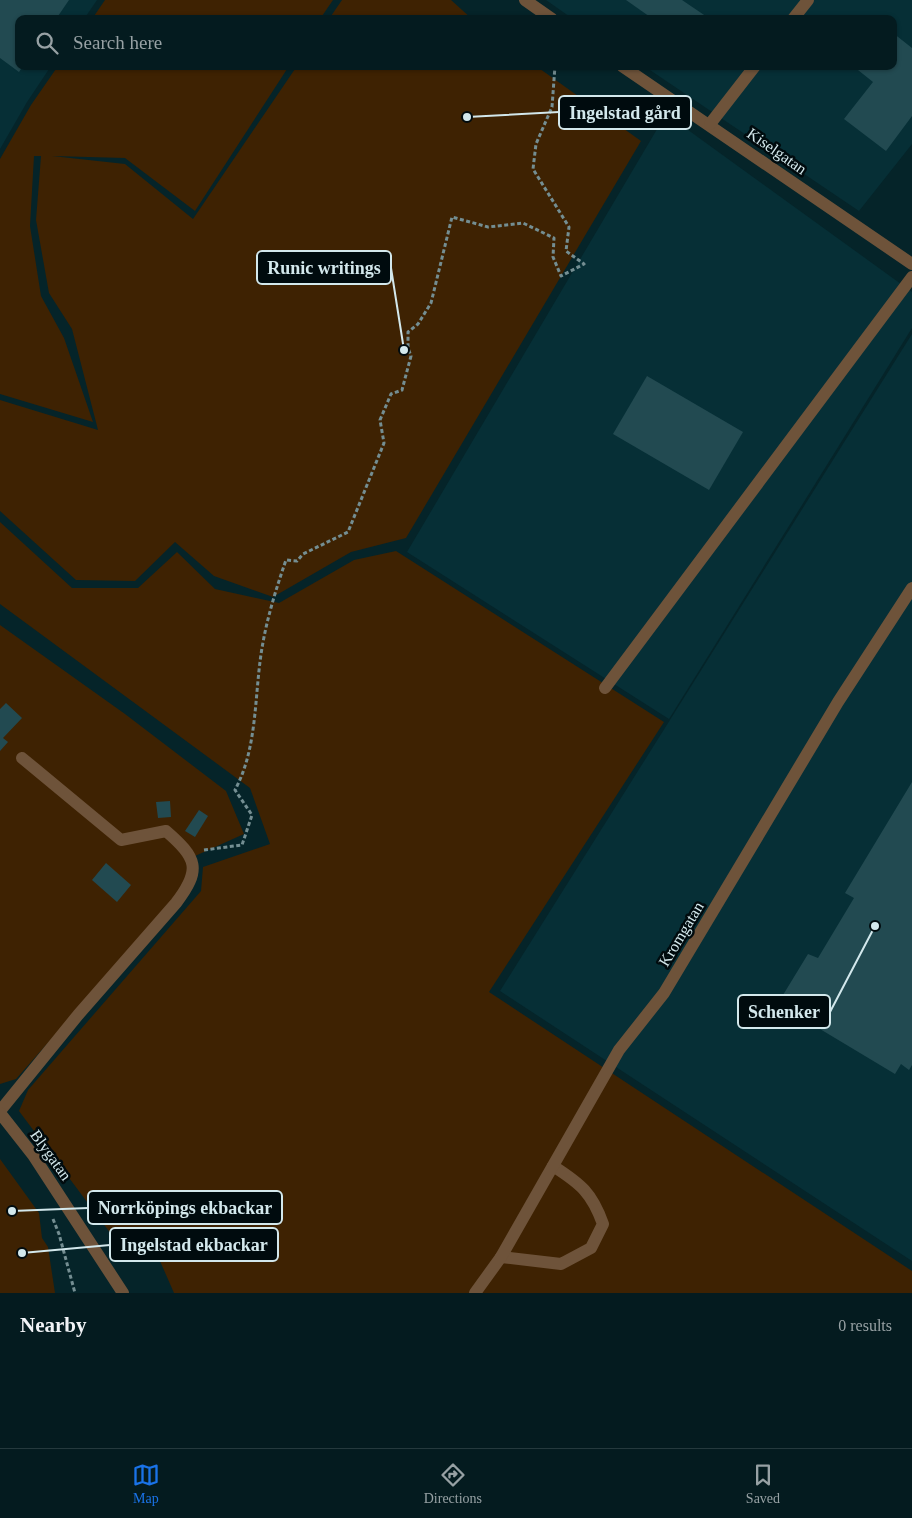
<!DOCTYPE html>
<html lang="en">
<head>
<meta charset="utf-8">
<style>
  body { margin:0; font-family:"Times New Roman",serif; background:#0d2428; color:#f1f3f6 }
  .list { margin:0; padding:0; list-style:none }
  h2 { display:flex; justify-content:space-between; align-items:center; height:65px; margin:0; padding:0 20px; font-size:21px }
  h2 small { font-size:16px; font-weight:400; color:#97a1a4 }
  .icon { flex:none; width:28px; height:28px; fill:none; stroke:currentColor; stroke-width:2; stroke-linecap:round; stroke-linejoin:round }
  .map { position:relative; flex:none; width:912px; height:1293px; overflow:hidden }
  .search { position:absolute; background:#041b1f; box-shadow:0 1px 4px #0004; left:15px; right:15px; top:15px; height:55px; display:flex; align-items:center; gap:12px; box-sizing:border-box; padding:0 18px; border-radius:10px; color:#97a1a4; font-size:19px }
  .sheet { height:155px; background:#041b1f }
  nav { display:flex; justify-content:space-around; align-items:center; box-sizing:border-box; height:70px; border-top:1px solid #25393d; background:#041b1f; font-size:14px; color:#97a1a4 }
  nav a { display:grid; justify-items:center; gap:2px }
  nav .on { color:#1a73e8 }
  .map>svg:first-child { display:block }
  .built { fill:#062f36 }
  .green { fill:#3e2202 }
  .building { fill:#224a51 }
  .lines { fill:none; stroke-linecap:round; stroke-linejoin:round }
  .path { stroke:#748e92; stroke-width:3; stroke-dasharray:4 2.5; stroke-linecap:butt }
  .minor { stroke:#6e533a; stroke-width:12 }
  .labels { text-anchor:middle; dominant-baseline:central; stroke-width:5; stroke-linejoin:round; paint-order:stroke }
  .street-label { font-size:16px; fill:#d3e8ec; stroke:#000b0e }
  .leader { fill:none; stroke:#d3e8ec; stroke-width:2 }
  .callout-dot { fill:#d3e8ec; stroke:#000b0e; stroke-width:2 }
  .callout { fill:#000b0e; stroke:#d3e8ec; stroke-width:2 }
  .callout-label { font-size:18px; text-anchor:middle; font-weight:bold; fill:#d3e8ec }
</style>
</head>
<body>
<div class="map">
<svg width="912" height="1293" viewBox="0 0 912 1293">
  <rect width="100%" height="100%" fill="#052429"/>
  <g class="built">
    <polygon points="0,0 97,0 84,19 19,19 19,66 51,66 27,102 0,149"/>
    <polygon points="546,0 912,0 912,144 859,211 644,66 893,66 893,19 573,19"/>
    <polygon points="666,114 912,292 912,328 669,719 407,552"/>
    <polygon points="912,334 912,1261 500,991"/>
  </g>
  <g class="green">
    <polygon points="105,0 333,0 320,19 92,19"/>
    <polygon points="342,0 451,0 472,19 329,19"/>
    <polygon points="58,66 289,66 195,211 125,158 52,156 125,164 193,219 297,66 536,66 641,141 406,538 351,552 273,597 214,576 175,542 135,581 76,580 0,511 0,400 98,430 72,329 49,293 36,220 41,156 34,156 30,226 41,296 64,338 93,422 0,394 0,159 31,105"/>
    <polygon points="0,522 72,588 138,588 177,552 215,589 279,603 354,560 396,551 664,722 489,992 912,1271 912,1293 174,1293 160,1261 114,1238 19,1111 28,1090 201,891 203,867 270,844 250,788 0,604"/>
    <polygon points="0,625 125,714 226,791 244,834 195,856 181,892 16,1079 0,1084"/>
    <polygon points="0,1159 39,1213 42,1238 48,1247 55,1293 0,1293"/>
  </g>
  <g class="building">
    <polygon points="0,0 69,0 56,19 19,19 19,66 23,66 19,72 0,58"/>
    <polygon points="626,0 682,0 710,19 653,19"/>
    <polygon points="893,33 912,48 912,116 886,151 844,119 873,82 853,66 893,66"/>
    <polygon points="647,376 743,432 709,490 613,434"/>
    <polygon points="6,703 22,718 3,738 8,742 0,751 0,709"/>
    <polygon points="912,782 912,1065 909,1070 901,1064 895,1074 785,1008 790,1001 783,995 808,954 818,958 854,898 845,893"/>
    <polygon points="170,801 171,817 158,818 156,802"/>
    <polygon points="199,810 208,816 195,837 185,831"/>
    <polygon points="106,863 131,885 117,902 92,880"/>
  </g>
  <g class="lines">
    <g class="path">
      <path d="M204 850 242 845 252 815 235 790C258 747 254 696 262 648 267 618 276 589 286 560L297 561 303 554 348 532 384 443 380 420 391 394 402 390 411 356 408 348V332L418 324 431 303 452 217 488 227 523 223 554 238 553 257 561 276 584 264 566 251 569 227 533 169 536 144 552 107 555 66"/>
      <polyline points="53,1219 59,1234 75,1293"/>
    </g>
    <g class="minor">
      <polyline points="525,0 552,19"/>
      <polyline points="793,19 808,0"/>
      <polyline points="622,66 912,264"/>
      <polyline points="710,124 755,66"/>
      <polyline points="605,688 912,277"/>
      <path d="M0 1111 78 1015 176 903C202 869 197 858 166 831L121 840 22 758"/>
      <polyline points="0,1113 33,1155 123,1293"/>
      <path d="M501 1257 561 1264 591 1248 603 1224C592 1193 581 1184 553 1166"/>
      <polyline points="475,1293 501,1257 619,1050 664,993 838,702 912,588"/>
    </g>
  </g>
  <g class="labels">
    <g class="street-label">
      <text transform="translate(777 151) rotate(35)">Kiselgatan</text>
      <text transform="translate(681 934) rotate(-59)">Kromgatan</text>
      <text transform="translate(51 1155) rotate(54)">Blygatan</text>
    </g>
  </g>
  <path class="leader" d="M467 117L559 112M404 350L391 268M875 926L830 1012M12 1211L88 1208M22 1253L110 1245"/>
  <g class="callout-dot">
    <circle cx="467" cy="117" r="5"/>
    <circle cx="404" cy="350" r="5"/>
    <circle cx="875" cy="926" r="5"/>
    <circle cx="12" cy="1211" r="5"/>
    <circle cx="22" cy="1253" r="5"/>
  </g>
  <g class="callout">
    <rect x="559" y="96" width="132" height="33" rx="5"/>
    <rect x="257" y="251" width="134" height="33" rx="5"/>
    <rect x="738" y="995" width="92" height="33" rx="5"/>
    <rect x="88" y="1191" width="194" height="33" rx="5"/>
    <rect x="110" y="1228" width="168" height="33" rx="5"/>
  </g>
  <g class="callout-label">
    <text x="625" y="119">Ingelstad gård</text>
    <text x="324" y="274">Runic writings</text>
    <text x="784" y="1018">Schenker</text>
    <text x="185" y="1214">Norrköpings ekbackar</text>
    <text x="194" y="1251">Ingelstad ekbackar</text>
  </g>
</svg>
<div class="search"><svg class="icon" aria-label="search" viewBox="0 0 24 24"><circle cx="10" cy="10" r="6"/><path d="M15 15l6 6"/></svg>Search here</div>
</div>
<section class="sheet">
<h2>Nearby<small>0 results</small></h2>
<ul class="list">
</ul>
</section>
<nav>
<a class="on"><svg class="icon" aria-label="map" viewBox="0 0 24 24"><path d="M3 6l6-2 6 2 6-2v14l-6 2-6-2-6 2zM9 4v14M15 6v14"/></svg>Map</a>
<a><svg class="icon" aria-label="directions" viewBox="0 0 24 24"><path d="M12 3l9 9-9 9-9-9zM9 14v-3h6M13 9l2 2-2 2"/></svg>Directions</a>
<a><svg class="icon" aria-label="saved" viewBox="0 0 24 24"><path d="M7 4h10v16l-5-4-5 4z"/></svg>Saved</a>
</nav>
</body>
</html>
